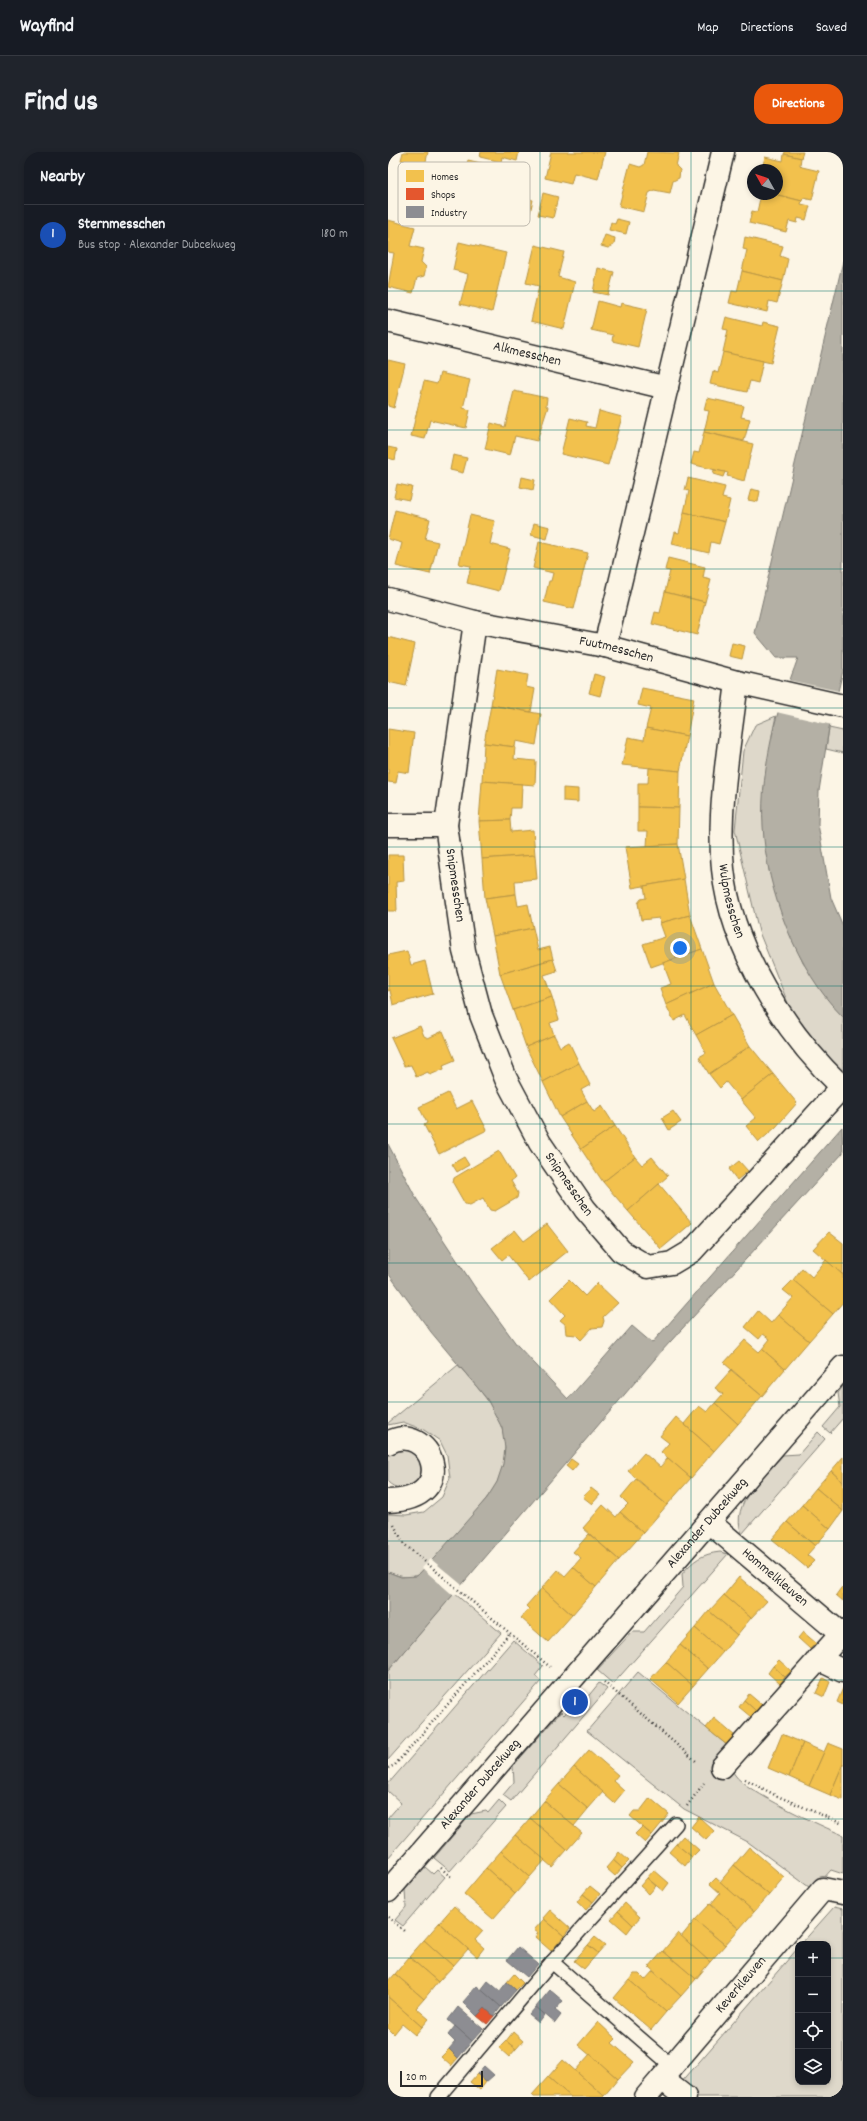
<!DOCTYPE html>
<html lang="en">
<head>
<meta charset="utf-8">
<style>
  body { margin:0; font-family:Dekko,sans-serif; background:#20242c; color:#f1f3f6 }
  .controls { position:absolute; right:12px; bottom:12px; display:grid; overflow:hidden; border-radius:8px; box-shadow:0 2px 6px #0003 }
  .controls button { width:36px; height:36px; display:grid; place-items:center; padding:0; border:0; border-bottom:1px solid #363941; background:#171b24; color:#f1f3f6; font:20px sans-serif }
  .compass { position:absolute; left:359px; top:12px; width:36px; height:36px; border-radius:50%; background:#171b24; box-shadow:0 2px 6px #0003; rotate:310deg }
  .scale { position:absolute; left:12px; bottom:10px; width:83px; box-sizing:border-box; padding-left:4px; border:2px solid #2b2b2b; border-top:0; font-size:11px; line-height:14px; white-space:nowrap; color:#2b2b2b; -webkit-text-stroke:3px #fcf5e5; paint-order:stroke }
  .you { position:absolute; left:292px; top:796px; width:14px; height:14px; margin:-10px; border:3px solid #fff; border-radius:50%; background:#1a73e8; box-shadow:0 0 0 6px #1a73e833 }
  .badge { display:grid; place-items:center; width:26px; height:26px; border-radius:50%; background:#ea580c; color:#fff; font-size:13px; font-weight:700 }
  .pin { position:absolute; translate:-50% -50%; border:2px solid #fff; box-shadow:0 1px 4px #0006 }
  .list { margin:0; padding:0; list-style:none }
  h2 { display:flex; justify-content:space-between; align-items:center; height:52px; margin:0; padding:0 16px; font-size:17px }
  h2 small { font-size:13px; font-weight:400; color:#9ea1a6 }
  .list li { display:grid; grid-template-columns:26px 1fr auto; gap:12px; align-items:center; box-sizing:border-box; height:60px; padding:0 16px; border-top:1px solid #363941 }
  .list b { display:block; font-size:15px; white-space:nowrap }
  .list p { margin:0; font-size:13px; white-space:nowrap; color:#9ea1a6 }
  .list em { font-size:13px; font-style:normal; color:#9ea1a6 }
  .icon { flex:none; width:22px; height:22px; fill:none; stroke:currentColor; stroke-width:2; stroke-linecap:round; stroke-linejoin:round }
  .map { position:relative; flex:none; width:455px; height:1945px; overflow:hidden; border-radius:16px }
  header { display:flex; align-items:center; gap:24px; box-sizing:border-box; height:56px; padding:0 20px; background:#171b24; border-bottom:1px solid #363941 }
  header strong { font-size:19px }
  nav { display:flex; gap:22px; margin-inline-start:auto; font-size:14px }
  .intro { display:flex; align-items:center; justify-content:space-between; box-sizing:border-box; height:96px; padding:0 24px }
  h1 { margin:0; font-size:28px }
  .button { padding:10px 18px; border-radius:16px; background:#ea580c; color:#fff; font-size:14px; font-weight:700 }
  main { display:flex; gap:24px; padding:0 24px }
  aside { flex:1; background:#171b24; border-radius:16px; box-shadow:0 2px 6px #0003 }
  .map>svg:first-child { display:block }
  .green { fill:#ded8ca; stroke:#84827a }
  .water { fill:#b4b0a5; stroke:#7d7b74 }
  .pier { fill:#fcf5e5 }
  .homes { fill:#f2c14e; stroke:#b69444 }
  .shops { fill:#e4572e; stroke:#ac4a2d }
  .industry { fill:#8d8d92; stroke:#707073 }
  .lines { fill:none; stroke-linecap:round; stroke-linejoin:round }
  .service-casing { stroke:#2b2b2b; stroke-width:16 }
  .minor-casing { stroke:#2b2b2b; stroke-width:25 }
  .tertiary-casing { stroke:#2b2b2b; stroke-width:25 }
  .path { stroke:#2b2b2b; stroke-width:2.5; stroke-dasharray:1 3; stroke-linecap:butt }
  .service { stroke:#fcf5e5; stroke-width:13 }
  .minor { stroke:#fcf5e5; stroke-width:22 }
  .tertiary { stroke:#fcf5e5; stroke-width:22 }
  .grid { fill:none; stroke:#0f766e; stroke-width:1; stroke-opacity:0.55 }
  .labels { text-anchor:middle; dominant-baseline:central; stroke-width:4; stroke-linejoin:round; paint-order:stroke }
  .street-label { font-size:14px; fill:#2b2b2b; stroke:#fcf5e5 }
  .key { fill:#fcf5e5; stroke:#bdb8ad; stroke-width:1 }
  .key-label { font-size:11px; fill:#2b2b2b }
</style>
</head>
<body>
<header>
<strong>Wayfind</strong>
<nav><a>Map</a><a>Directions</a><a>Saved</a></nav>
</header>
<div class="intro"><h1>Find us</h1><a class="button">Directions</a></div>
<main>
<aside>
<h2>Nearby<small></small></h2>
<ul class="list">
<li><span class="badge" style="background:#1a4fb4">1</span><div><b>Sternmesschen</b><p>Bus stop · Alexander Dubcekweg</p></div><em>180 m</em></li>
</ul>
</aside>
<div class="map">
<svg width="455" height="1945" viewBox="0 0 455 1945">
  <rect width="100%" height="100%" fill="#fcf5e5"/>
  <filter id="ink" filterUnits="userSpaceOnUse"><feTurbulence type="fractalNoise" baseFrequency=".025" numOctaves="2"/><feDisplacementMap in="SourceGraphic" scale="8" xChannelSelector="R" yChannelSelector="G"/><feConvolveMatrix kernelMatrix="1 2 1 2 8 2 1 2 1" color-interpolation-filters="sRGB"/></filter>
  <g filter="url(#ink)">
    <g class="green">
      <polygon points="388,564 384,583 381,718 394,762 415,811 455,865 455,925 402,856 371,780 347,678 355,599 367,573"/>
      <polygon points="441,576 455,579 455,601 438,597"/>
      <path d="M70 1213C90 1236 117 1263 117 1296 117 1307 114 1321 109 1331 101 1346 43 1416 29 1423 21 1428 8 1423 0 1420V1362L18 1363 36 1360 54 1345 62 1326 59 1303 52 1289 36 1278 15 1270 0 1273V1271Z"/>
      <polygon points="455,1234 455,1266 442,1281 435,1275 452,1255 450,1241"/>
      <path d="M430 1280 437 1287 354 1382C341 1351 376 1325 395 1303L411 1302Z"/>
      <path d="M12 1296 27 1301C29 1304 32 1308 33 1312 37 1330 13 1344 0 1330V1302Z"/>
      <path d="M332 1400 340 1402 225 1532 209 1518 244 1480H256L295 1435 294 1422C305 1408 314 1402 332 1400Z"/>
      <polygon points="66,1441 113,1481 0,1608 0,1519"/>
      <polygon points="125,1488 155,1514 147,1524 153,1529 0,1706 0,1666 13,1651 0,1639 0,1632"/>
      <path d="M250 1520 340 1594C341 1605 340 1614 347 1623 357 1639 435 1675 455 1683V1722L443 1718 425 1738 360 1690 296 1657 199 1579Z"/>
      <polygon points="211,1531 219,1537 123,1649 115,1643 126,1630 125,1614 173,1560 176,1563 188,1549 193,1553"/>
      <polygon points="111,1648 118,1655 62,1719 46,1706 83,1662 98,1659 100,1661"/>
      <polygon points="37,1715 45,1722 49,1718 57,1725 15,1774 7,1768 18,1755 17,1738"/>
      <polygon points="446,1755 455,1757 455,1945 308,1945 292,1932 410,1796 410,1930 440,1930 440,1792 413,1792"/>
    </g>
    <g class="water">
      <path d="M455 109V519L441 576 431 639 430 672 443 746 455 774V865C409 819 378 738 375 674 373 644 378 612 384 584 389 557 401 532 410 506H388L367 481Z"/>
      <polygon points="454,975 455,1001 272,1201 0,1519 0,1420 13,1425 29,1424 47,1405 99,1346 109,1330 115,1312 117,1296 114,1276 99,1247 43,1180 0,1121 0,992 28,1046 86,1134 129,1193 180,1247 244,1174 264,1191"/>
    </g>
    <g class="pier">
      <polygon points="400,528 451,539 444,573 388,560"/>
      <polygon points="43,1407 74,1433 66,1444 34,1416"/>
    </g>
    <g class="homes">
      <polygon points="15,0 40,0 37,14 13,8"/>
      <polygon points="93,0 131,0 129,9 114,5 113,10 92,5"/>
      <polygon points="163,0 217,0 210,27 186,21 183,32 157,26"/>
      <polygon points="259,0 291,1 288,14 292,18 291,26 285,29 282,41 266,38 261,41 256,60 231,54 242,12 252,15 256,13"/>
      <polygon points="397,0 415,0 413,6 396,2"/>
      <polygon points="396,2 413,6 412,13 414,15 431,19 424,48 415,46 414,49 386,42 389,42 389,18 374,17 377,5 395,9"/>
      <polygon points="80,8 97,12 89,47 71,42"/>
      <polygon points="155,41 170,45 165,66 150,63"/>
      <polygon points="373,42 386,42 414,49 413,52 422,54 418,68 410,66 409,71 401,69 398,80 361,71 364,59 369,60"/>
      <polygon points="127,44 145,48 142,61 125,57"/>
      <polygon points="229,67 241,70 238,82 221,78 223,70 227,72"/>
      <polygon points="0,68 27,75 22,94 36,97 33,110 38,115 36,124 29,126 25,141 0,135 6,101 0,100"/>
      <polygon points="217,83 227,86 226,93 220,96 213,94"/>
      <polygon points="357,85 395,94 392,104 400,107 395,129 354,119 359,98 355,97"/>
      <polygon points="71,90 118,101 104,160 72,152 80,122 65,118"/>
      <polygon points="147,93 176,100 170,125 187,130 176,177 143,169 151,134 138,131"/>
      <polygon points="210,116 226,120 220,143 205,140"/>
      <polygon points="354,119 395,129 389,151 381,149 379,160 341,151 344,139 349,140"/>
      <polygon points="210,149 232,155 233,151 259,157 250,195 224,189 225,183 203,178"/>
      <polygon points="338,165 374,174 375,170 392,174 383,211 335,200 340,178 335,177"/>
      <polygon points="335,200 375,209 370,231 362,229 359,240 322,232 325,219 330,221"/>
      <polygon points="0,208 17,212 6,256 0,254"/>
      <polygon points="52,221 82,228 75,256 82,258 78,276 42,268 37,287 23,284 36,229 49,232"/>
      <polygon points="126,239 159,246 158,254 160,255 149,289 127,284 122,303 97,297 103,271 117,275"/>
      <polygon points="319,246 356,254 353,265 362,267 356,289 316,280 321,259 316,258"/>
      <polygon points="211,259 234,265 220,313 173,302 182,266 199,270 198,274 207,276"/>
      <polygon points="316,280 365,292 356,329 339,324 340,321 303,312 306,300 311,301"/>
      <polygon points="0,295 9,297 7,308 0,306"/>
      <polygon points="65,303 79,306 75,321 62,318"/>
      <polygon points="326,318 337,320 335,325 325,322"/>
      <polygon points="134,325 147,328 145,338 132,335"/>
      <polygon points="300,326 337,335 334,346 342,348 337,370 296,360 301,339 297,338"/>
      <polygon points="9,332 24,335 21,348 6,345"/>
      <polygon points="363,337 372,339 370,350 360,348"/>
      <polygon points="7,358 42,367 37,387 50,390 42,422 8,414 14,391 0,387"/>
      <polygon points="296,360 337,370 331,392 323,390 321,401 284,392 287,380 291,381"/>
      <polygon points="82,363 107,369 102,392 122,397 111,439 79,431 83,414 71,412"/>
      <polygon points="146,371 162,375 159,387 143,383"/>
      <polygon points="151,390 200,401 186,457 156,450 161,429 163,429 165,421 145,416"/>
      <polygon points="280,406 317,415 315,426 323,428 317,450 277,440 282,419 277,418"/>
      <polygon points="277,440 317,450 309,483 264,472 267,460 272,461"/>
      <polygon points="0,485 27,492 18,534 0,530"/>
      <polygon points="344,491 357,494 354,507 341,504"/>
      <polygon points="109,517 140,523 138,535 147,537 143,560 103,553"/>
      <polygon points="206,522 217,525 212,544 201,541"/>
      <polygon points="254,536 306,546 299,584 258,576 263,556 250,553"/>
      <polygon points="103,553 153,562 148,593 128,589 127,595 96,591"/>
      <polygon points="258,576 299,584 292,619 234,613 240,585 256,588"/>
      <polygon points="0,577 26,581 21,621 10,619 8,631 0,630"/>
      <polygon points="96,591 127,595 126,607 148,609 147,633 94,629"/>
      <polygon points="261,616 292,619 291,656 250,655 250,631 260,631"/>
      <polygon points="94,629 134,632 133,656 123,656 122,668 91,669"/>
      <polygon points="175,636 190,637 190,650 175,649"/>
      <polygon points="250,655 291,656 290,692 259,694 260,679 250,679"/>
      <polygon points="122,668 123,680 145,678 147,703 94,707 91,669"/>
      <polygon points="290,692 296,727 244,736 237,695"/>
      <polygon points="0,703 15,703 16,729 8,730 9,759 0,759"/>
      <polygon points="147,703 149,727 127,729 128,742 97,746 94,707"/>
      <polygon points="296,727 302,763 272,771 271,766 253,768 250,751 253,747 258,746 256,734"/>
      <polygon points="128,742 130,754 140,752 145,776 105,784 97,746"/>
      <polygon points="302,763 314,797 263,815 255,792 277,785 272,771"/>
      <polygon points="145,776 150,798 162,795 165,807 112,822 105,784"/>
      <polygon points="314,797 326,831 278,853 272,836 283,832 275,811"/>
      <polygon points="19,799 23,813 37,809 45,842 5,853 2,838 0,839 0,803"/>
      <polygon points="165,807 169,819 156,823 164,845 125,858 112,822"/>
      <polygon points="326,831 344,863 308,883 297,863 286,869 278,853"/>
      <polygon points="164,845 171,868 162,871 166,883 138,895 125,858"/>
      <polygon points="344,863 362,894 321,922 311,905 318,901 308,883"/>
      <polygon points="32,874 36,884 40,886 55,879 67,908 55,913 56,917 42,923 40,920 28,925 23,913 16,914 3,886"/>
      <polygon points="166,883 172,895 181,890 191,911 155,930 138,895"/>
      <polygon points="362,894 385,922 353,948 338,930 332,936 321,922"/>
      <polygon points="191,911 202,933 193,938 199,949 172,965 155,930"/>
      <polygon points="385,922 409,951 388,975 371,990 358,974 368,966 353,948"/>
      <polygon points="60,941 68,957 84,949 99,978 51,1002 36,973 39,971 31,955"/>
      <polygon points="199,949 206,960 214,954 227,974 193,997 172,965"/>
      <polygon points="285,959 293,970 281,978 274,966"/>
      <polygon points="227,974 247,1005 215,1030 193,997"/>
      <polygon points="111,999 127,1026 123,1029 130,1041 129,1046 107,1059 102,1058 95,1046 82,1053 77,1052 65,1031 66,1026"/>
      <polygon points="76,1005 81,1013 69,1020 64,1012"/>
      <polygon points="247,1005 254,1013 264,1005 280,1024 240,1059 215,1030"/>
      <polygon points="351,1009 360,1019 349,1028 341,1017"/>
      <polygon points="271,1032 304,1071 273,1097 240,1059"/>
      <polygon points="159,1072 180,1099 141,1130 120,1103 114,1108 104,1096 127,1078 136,1089"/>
      <polygon points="441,1080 455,1091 455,1123 425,1097"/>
      <polygon points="438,1108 455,1123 455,1150 445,1162 405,1128 414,1116 424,1125"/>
      <polygon points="181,1128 197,1144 209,1131 230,1151 215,1165 216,1169 214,1175 204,1176 193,1188 188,1183 178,1182 177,1172 172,1168 177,1163 162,1147"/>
      <polygon points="405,1128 445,1162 421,1189 390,1163 405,1146 395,1138"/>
      <polygon points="370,1159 383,1171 390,1163 421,1189 397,1217 374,1197 382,1187 375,1182 371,1187 357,1175"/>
      <polygon points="357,1188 371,1200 374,1197 397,1217 374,1244 336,1211"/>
      <polygon points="343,1218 374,1244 350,1272 327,1251 335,1242 327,1236"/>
      <polygon points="327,1251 350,1272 326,1299 296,1272 311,1254 319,1260"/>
      <polygon points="288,1265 326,1299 303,1326 273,1300 281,1291 272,1284"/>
      <polygon points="256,1301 272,1315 280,1306 303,1326 279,1353 240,1319"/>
      <polygon points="455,1305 455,1330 443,1319"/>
      <polygon points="183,1307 190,1312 184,1319 178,1314"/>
      <polygon points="443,1319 455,1330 455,1359 428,1336"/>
      <polygon points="248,1327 279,1353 255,1381 232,1360 240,1352 233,1345"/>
      <polygon points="203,1336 212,1343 204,1352 195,1345"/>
      <polygon points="428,1336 455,1359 442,1377 414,1353"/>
      <polygon points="215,1353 228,1365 232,1360 255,1381 231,1408 195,1376"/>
      <polygon points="414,1353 442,1377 427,1394 399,1370"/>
      <polygon points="399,1370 427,1394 419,1403 426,1409 419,1416 384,1387"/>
      <polygon points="201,1382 231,1408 208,1435 185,1415 193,1406 185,1400"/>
      <polygon points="185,1415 208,1435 184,1463 154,1436 170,1418 177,1424"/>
      <polygon points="351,1425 379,1449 363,1466 336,1443"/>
      <polygon points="154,1436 184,1463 160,1490 133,1466 141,1457 138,1454"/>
      <polygon points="453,1436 455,1438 455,1449 448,1443"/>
      <polygon points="336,1443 363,1466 349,1483 321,1459"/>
      <polygon points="321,1459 349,1483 335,1500 307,1476"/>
      <polygon points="307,1476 335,1500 320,1517 292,1493"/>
      <polygon points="415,1480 428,1491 422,1497 410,1486"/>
      <polygon points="292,1493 320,1517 305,1534 278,1510"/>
      <polygon points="391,1508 403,1519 397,1525 385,1514"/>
      <polygon points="278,1510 305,1534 290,1551 262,1527"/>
      <polygon points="385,1514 397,1525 392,1532 380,1521"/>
      <polygon points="435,1526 442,1530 436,1545 428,1541"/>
      <polygon points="455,1536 455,1553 449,1550"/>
      <polygon points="361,1542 374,1553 368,1559 356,1548"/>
      <polygon points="356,1548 368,1559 363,1565 351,1555"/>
      <polygon points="326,1566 347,1584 339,1593 318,1576"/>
      <polygon points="394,1582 415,1591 401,1625 380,1616"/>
      <polygon points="415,1591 436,1600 421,1634 401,1625"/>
      <polygon points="440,1591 455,1597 455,1612 442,1643 421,1634"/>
      <polygon points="201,1598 230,1623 225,1629 236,1639 226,1651 186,1615"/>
      <polygon points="455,1612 455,1648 442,1643"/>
      <polygon points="186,1615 215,1640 200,1657 171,1632"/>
      <polygon points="171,1632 200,1657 186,1674 156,1649"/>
      <polygon points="262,1646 281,1662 264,1683 242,1664 246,1659 252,1659"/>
      <polygon points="156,1649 194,1681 179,1698 142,1666"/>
      <polygon points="311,1665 326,1679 318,1688 303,1675"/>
      <polygon points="142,1666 179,1698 164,1715 127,1683"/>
      <polygon points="254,1675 264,1683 257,1691 247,1682"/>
      <polygon points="127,1683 157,1708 142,1725 113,1699"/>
      <polygon points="295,1684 311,1698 304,1705 288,1692"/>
      <polygon points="288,1692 304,1705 297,1714 281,1700"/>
      <polygon points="361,1695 396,1725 381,1743 346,1713"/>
      <polygon points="113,1699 142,1725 127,1742 98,1716"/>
      <polygon points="231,1700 241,1709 234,1716 225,1708"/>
      <polygon points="225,1708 234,1716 227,1724 218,1716"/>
      <polygon points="346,1713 381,1743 366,1760 332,1730"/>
      <polygon points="98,1716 127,1742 105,1767 76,1742"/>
      <polygon points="266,1718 281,1731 275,1739 259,1726"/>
      <polygon points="259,1726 268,1734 261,1742 252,1734"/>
      <polygon points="328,1726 366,1760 351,1777 323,1752 332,1741 322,1732"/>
      <polygon points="202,1734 212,1742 205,1750 195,1742"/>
      <polygon points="195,1742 205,1750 198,1758 189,1750"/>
      <polygon points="237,1751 252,1765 245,1773 230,1759"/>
      <polygon points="322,1752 351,1777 337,1793 307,1768"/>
      <polygon points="66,1754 95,1779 87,1788 96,1796 89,1805 51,1771"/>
      <polygon points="162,1758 182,1776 176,1784 155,1766"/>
      <polygon points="230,1759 245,1773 239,1781 223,1767"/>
      <polygon points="156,1767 176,1784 163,1799 147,1785 150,1781 146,1778"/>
      <polygon points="307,1768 337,1793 322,1810 293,1785"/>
      <polygon points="51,1771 80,1797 65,1814 36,1788"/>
      <polygon points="290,1781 322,1810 308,1827 275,1799"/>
      <polygon points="207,1785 217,1793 210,1801 200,1793"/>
      <polygon points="36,1788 65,1814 50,1830 21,1805"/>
      <polygon points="200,1793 210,1801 196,1817 186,1809"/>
      <polygon points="275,1799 308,1827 293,1844 261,1815"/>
      <polygon points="21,1805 50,1830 36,1847 7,1822"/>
      <polygon points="265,1819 293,1844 278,1860 241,1828 246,1822 251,1822 257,1828"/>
      <polygon points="7,1822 36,1847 28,1856 41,1867 34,1875 0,1845 0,1830"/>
      <polygon points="126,1822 135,1831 128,1838 119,1830"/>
      <polygon points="241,1828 278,1860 263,1878 226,1846"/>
      <polygon points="0,1845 34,1875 27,1883 14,1872 6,1882 0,1876"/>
      <polygon points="210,1870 228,1887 224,1891 246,1910 230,1927 190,1893"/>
      <polygon points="125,1880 135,1889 128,1897 118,1889"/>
      <polygon points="118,1889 128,1897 121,1905 111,1896"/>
      <polygon points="61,1897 70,1906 63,1914 53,1905"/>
      <polygon points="202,1902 230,1927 216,1944 187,1919"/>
      <polygon points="175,1908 216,1944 215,1945 183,1945 160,1925"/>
      <polygon points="89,1922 98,1930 92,1938 82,1930"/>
      <polygon points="160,1925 183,1945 146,1945 144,1943"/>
    </g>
    <polygon class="shops" points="97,1856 106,1864 99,1872 89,1864"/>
    <g class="industry">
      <polygon points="130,1795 150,1812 139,1825 119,1808"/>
      <polygon points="100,1829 112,1839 119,1830 128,1838 113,1855 93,1838"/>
      <polygon points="89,1834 113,1855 106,1864 97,1856 89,1864 75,1850"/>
      <polygon points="162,1838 175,1849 167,1858 173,1863 167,1871 148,1855"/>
      <polygon points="70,1855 95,1877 84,1889 60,1868"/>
      <polygon points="148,1855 157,1863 151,1871 141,1863"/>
      <polygon points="67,1874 84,1889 70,1906 61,1897 67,1890 60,1883"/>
      <polygon points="96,1914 106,1923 98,1930 89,1922"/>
    </g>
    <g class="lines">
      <defs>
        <g id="service">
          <polyline points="164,1810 285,1915"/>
          <polyline points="50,1945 164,1810 288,1672"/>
        </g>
        <g id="minor">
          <path id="s1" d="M0 169 279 236"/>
          <path id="s2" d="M0 447 87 470 217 494 349 530 455 554"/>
          <path id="s3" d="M87 470 58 673 76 799 93 863 118 927 152 991 197 1057 233 1099 260 1115 284 1111 304 1099 454 935"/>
          <polyline points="217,494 335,0"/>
          <path id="s4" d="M349 530C342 589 329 658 335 717 343 797 398 882 455 936"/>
          <polyline points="0,673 58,673"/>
          <path d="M0 1291C41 1267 76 1348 0 1349"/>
          <path id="s5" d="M321 1370 453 1482"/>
          <polyline points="430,1507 455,1519"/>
          <polyline points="334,1615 455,1480"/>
          <polyline points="274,1927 297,1945"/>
          <path id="s6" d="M258 1945 435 1737 455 1741"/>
        </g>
        <g id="tertiary">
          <path id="s7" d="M0 1739 455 1215"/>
        </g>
      </defs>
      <use href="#service" class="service-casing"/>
      <use href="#minor" class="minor-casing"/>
      <use href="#tertiary" class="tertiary-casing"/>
      <g class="path">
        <polyline points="6,1373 16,1392 162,1515"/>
        <polyline points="216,1530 309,1610"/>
        <polyline points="0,1616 7,1613 121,1482"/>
        <polyline points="357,1627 387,1643 455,1672"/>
        <polyline points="299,1654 316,1631"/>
        <polyline points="53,1716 63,1725"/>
        <polyline points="0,1765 16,1779"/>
      </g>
      <use href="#service" class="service"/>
      <use href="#minor" class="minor"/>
      <use href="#tertiary" class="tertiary"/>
    </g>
  </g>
  <path class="grid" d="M152 0V1945M303 0V1945M0 139H455M0 278H455M0 417H455M0 556H455M0 695H455M0 834H455M0 972H455M0 1111H455M0 1250H455M0 1389H455M0 1528H455M0 1667H455M0 1806H410M440 1806H455"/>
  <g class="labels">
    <g class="street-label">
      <text stroke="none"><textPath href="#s1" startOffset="143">Alkmesschen</textPath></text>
      <text stroke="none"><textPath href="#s2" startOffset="234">Fuutmesschen</textPath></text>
      <text stroke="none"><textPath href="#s3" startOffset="266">Snipmesschen</textPath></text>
      <text stroke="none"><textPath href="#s4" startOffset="221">Wulpmesschen</textPath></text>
      <text stroke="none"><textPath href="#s3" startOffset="590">Snipmesschen</textPath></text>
      <text stroke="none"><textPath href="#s7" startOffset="487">Alexander Dubcekweg</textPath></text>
      <text stroke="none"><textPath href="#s5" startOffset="86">Hommelkleuven</textPath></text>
      <text stroke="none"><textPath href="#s7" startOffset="141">Alexander Dubcekweg</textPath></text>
      <text stroke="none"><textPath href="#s6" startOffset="147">Keverkleuven</textPath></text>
    </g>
  </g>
  <rect x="10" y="10" width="132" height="64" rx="6" class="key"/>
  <rect x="18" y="18" width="18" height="12" fill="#f2c14e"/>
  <rect x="18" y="36" width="18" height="12" fill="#e4572e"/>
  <rect x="18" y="54" width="18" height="12" fill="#8d8d92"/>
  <g class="key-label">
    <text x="43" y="28">Homes</text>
    <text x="43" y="46">Shops</text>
    <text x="43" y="64">Industry</text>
  </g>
</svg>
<div class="controls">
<button>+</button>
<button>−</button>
<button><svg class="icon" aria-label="locate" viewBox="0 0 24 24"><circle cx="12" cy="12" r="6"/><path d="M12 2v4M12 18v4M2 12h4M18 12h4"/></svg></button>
<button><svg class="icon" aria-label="layers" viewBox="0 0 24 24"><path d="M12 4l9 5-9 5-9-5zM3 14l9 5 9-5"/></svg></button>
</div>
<svg class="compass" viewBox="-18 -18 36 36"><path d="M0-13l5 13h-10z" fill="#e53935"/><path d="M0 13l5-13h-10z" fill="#9ea1a6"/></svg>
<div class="scale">20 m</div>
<div class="you"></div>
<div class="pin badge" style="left:187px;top:1550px;background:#1a4fb4">1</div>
</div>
</main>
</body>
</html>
